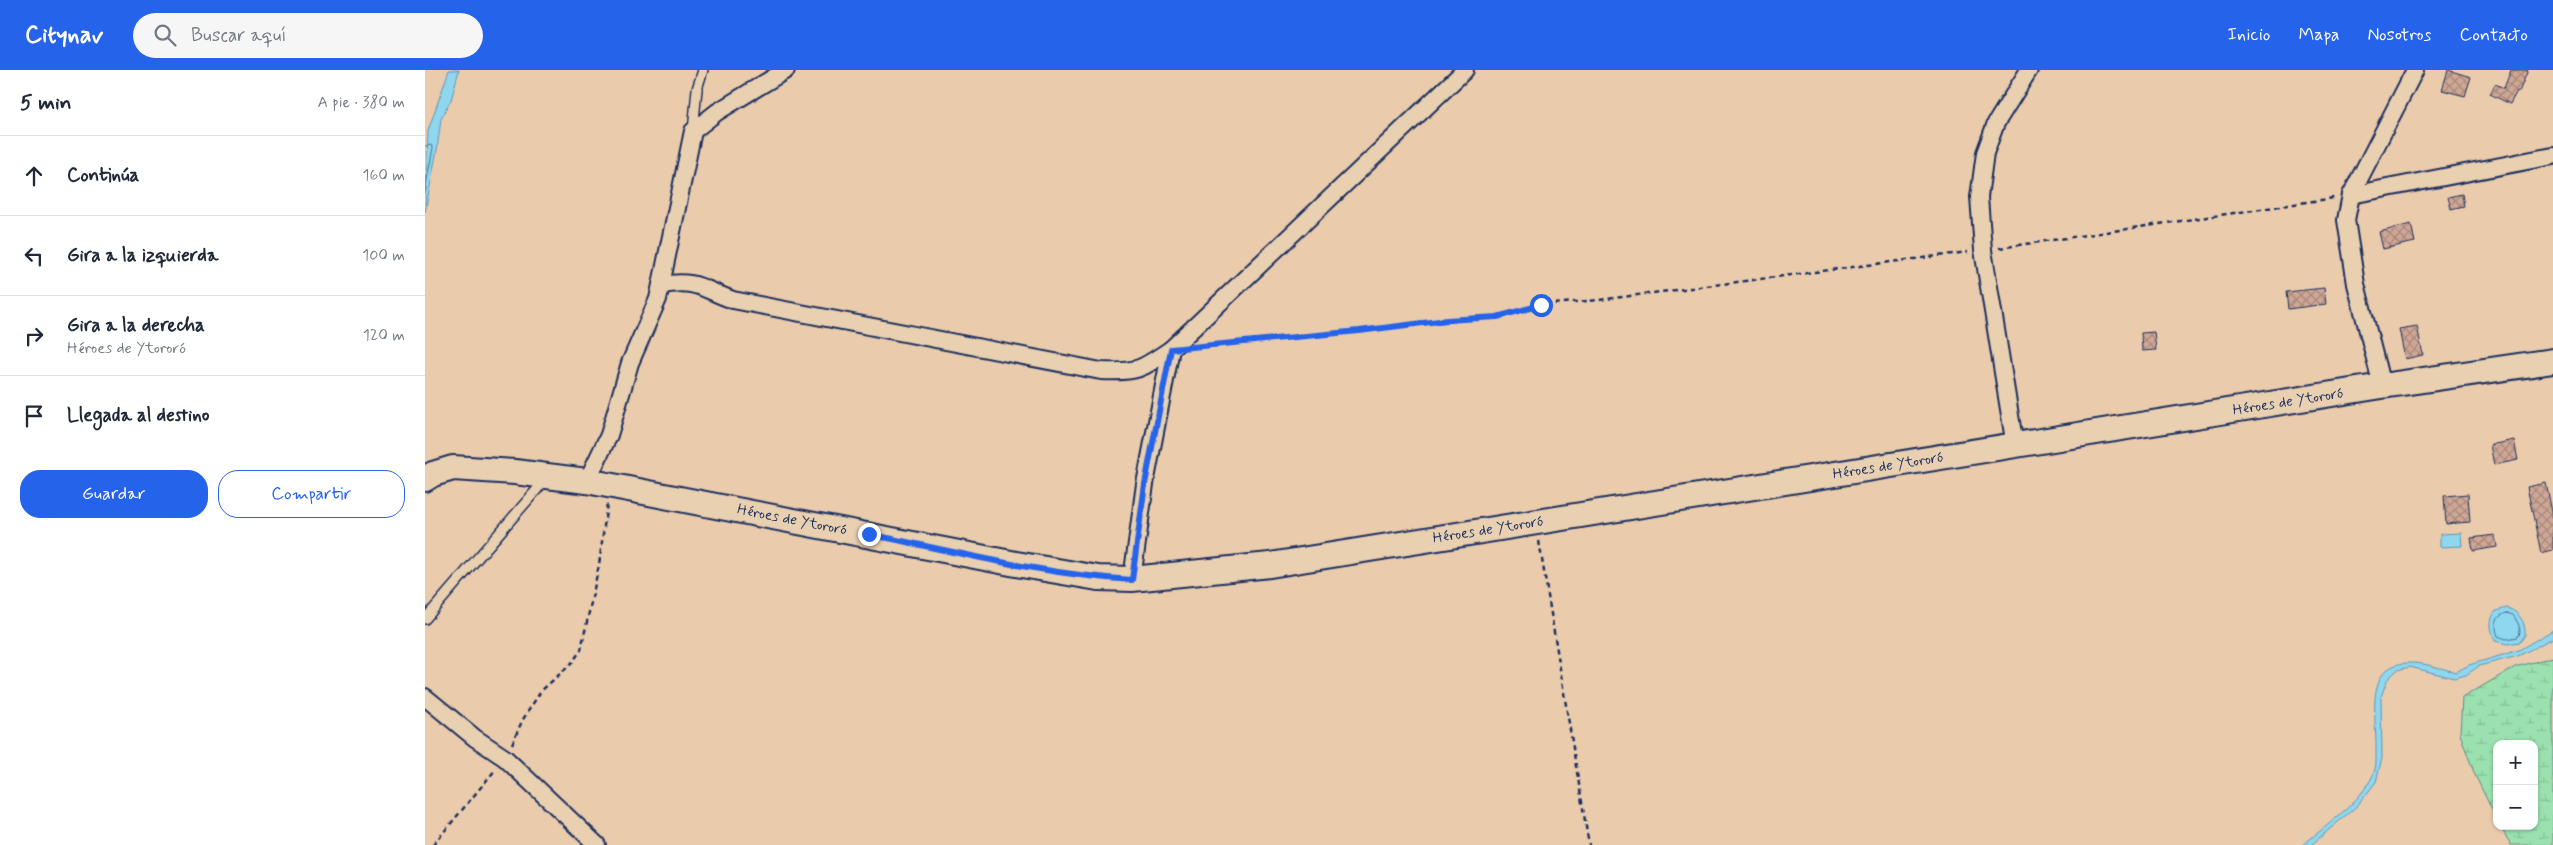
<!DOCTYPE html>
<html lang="es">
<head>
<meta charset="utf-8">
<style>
  body { margin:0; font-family:Mynerve,sans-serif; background:#f6f6f7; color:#1f2937 }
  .controls { position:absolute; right:15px; bottom:15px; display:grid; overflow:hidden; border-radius:10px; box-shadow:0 1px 4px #0004 }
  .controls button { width:45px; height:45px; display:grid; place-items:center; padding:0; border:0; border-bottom:1px solid #e0e1e3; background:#fff; color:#1f2937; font:25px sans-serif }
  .stop { position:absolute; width:15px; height:15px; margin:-11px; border:4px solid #2563eb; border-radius:50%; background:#fff }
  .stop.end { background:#2563eb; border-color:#fff; box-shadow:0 1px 5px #0008 }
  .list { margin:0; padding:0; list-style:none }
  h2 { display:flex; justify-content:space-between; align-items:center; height:65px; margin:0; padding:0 20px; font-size:21px }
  h2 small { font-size:16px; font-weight:400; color:#747a83 }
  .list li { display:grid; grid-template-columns:32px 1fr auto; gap:15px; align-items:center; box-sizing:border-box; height:80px; padding:0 20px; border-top:1px solid #e0e1e3 }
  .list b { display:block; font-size:19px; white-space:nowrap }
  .list p { margin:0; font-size:16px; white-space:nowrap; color:#747a83 }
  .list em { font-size:16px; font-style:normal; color:#747a83 }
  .actions { display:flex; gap:10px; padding:15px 20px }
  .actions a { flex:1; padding:11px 0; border:1px solid #2563eb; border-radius:20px; text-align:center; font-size:18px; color:#2563eb }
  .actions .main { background:#2563eb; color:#fff }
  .icon { flex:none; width:28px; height:28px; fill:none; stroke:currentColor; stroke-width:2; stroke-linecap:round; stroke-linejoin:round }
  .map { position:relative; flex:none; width:2128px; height:775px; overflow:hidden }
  header { display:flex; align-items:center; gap:30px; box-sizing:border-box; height:70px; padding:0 25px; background:#2563eb; color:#fff }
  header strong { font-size:24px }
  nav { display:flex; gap:28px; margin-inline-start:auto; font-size:18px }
  .search { width:350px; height:45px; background:#f6f6f7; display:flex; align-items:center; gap:12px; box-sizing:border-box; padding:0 18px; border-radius:28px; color:#747a83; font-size:19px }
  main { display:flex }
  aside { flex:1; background:#fff }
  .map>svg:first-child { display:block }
  .wetland { fill:url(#wetland-marsh); stroke:#5b8886 }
  .water { fill:#8ed7ef; stroke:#6094b5 }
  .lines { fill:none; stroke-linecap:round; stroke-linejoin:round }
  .shore { stroke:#497298; stroke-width:1 }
  .building { fill:url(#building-cross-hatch); stroke:#1b2f5e }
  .lane-casing { stroke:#1b2f5e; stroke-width:12 }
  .street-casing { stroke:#1b2f5e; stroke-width:20 }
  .secondary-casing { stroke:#1b2f5e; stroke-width:28 }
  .path { stroke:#1b2f5e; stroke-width:2.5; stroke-dasharray:5 4; stroke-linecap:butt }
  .lane { stroke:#e9d0b1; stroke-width:9 }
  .street { stroke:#e9d0b1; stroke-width:16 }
  .secondary { stroke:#e9d0b1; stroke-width:24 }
  .route { stroke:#2563eb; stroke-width:6 }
  .labels { text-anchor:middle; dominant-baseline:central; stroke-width:4; stroke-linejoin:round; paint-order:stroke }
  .street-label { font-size:15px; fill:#1b2f5e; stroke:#e9d0b1 }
</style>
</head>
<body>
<header>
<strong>Citynav</strong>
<div class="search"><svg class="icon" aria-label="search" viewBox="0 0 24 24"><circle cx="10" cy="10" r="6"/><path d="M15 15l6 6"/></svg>Buscar aquí</div>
<nav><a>Inicio</a><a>Mapa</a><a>Nosotros</a><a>Contacto</a></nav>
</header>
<main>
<aside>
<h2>5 min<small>A pie · 380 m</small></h2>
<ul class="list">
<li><svg class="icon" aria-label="ahead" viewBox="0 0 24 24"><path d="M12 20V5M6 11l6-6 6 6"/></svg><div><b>Continúa</b></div><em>160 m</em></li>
<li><svg class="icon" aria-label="left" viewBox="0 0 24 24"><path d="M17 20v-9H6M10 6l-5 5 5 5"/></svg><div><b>Gira a la izquierda</b></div><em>100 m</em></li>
<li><svg class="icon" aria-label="right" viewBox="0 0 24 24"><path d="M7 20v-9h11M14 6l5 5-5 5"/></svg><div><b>Gira a la derecha</b><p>Héroes de Ytororó</p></div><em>120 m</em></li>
<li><svg class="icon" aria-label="arrive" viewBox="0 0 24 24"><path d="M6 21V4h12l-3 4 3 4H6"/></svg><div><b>Llegada al destino</b></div></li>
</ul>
<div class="actions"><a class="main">Guardar</a><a>Compartir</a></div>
</aside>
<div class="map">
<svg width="2128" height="775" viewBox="0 0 2128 775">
  <defs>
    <pattern id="wetland-marsh" width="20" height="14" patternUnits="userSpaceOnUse" patternTransform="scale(1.25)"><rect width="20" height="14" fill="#9be1af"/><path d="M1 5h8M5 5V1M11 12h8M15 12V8" fill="none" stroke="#85c199"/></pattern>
    <pattern id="building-cross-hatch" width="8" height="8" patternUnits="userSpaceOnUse" patternTransform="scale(1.25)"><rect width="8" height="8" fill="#d0a795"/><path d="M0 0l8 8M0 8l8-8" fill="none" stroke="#a8887d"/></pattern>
  </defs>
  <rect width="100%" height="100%" fill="#eaccad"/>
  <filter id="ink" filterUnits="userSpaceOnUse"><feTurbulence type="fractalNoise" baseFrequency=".02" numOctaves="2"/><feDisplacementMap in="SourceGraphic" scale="10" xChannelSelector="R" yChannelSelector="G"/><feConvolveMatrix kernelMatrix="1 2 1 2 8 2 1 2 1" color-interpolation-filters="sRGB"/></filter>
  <g filter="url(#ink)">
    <polygon class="wetland" points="2128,587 2128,775 2086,775 2075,756 2109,756 2109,674 2072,674 2072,750 2050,705 2035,664 2037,628 2090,597"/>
    <g class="water">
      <polygon points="24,0 34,0 26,30 16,49 12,80 0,142 3,61"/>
      <polygon points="2036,463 2037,476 2015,477 2015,464"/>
      <path d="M2082 538C2094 541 2101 553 2100 565L2095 572 2082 574 2070 571C2066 561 2063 550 2071 541Z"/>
      <path d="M2128 560V568L2093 586 2054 596 2041 605 2029 608 1985 597 1972 600 1962 610 1956 627 1957 688 1951 712 1933 735 1886 775H1878C1901 755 1931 736 1946 709 1952 699 1951 690 1951 680 1952 647 1937 591 1987 593 2001 593 2017 599 2031 602L2044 595 2094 580Z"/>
    </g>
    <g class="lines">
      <g class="shore">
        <polyline points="0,76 6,75 8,78 0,121"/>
        <path d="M2082 543 2088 545C2092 551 2098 560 2093 567L2081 569 2073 566C2069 555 2070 546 2082 543Z"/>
      </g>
    </g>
    <g class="building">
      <polygon points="2023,0 2046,7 2040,26 2017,20"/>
      <polygon points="2086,0 2103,0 2094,22 2092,21 2085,34 2065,24 2070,14 2079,18"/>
      <polygon points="2037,124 2039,136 2026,139 2023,127"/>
      <polygon points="1986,154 1990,172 1958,179 1954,162"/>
      <polygon points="1899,218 1901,234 1863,239 1861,222"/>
      <polygon points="1992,256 1998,285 1980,289 1974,259"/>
      <polygon points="1729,262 1731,280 1717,281 1716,263"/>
      <polygon points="2089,370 2093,390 2069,395 2065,375"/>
      <polygon points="2121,413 2128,446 2128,480 2116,483 2102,417"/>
      <polygon points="2043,424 2045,452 2021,454 2019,426"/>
      <polygon points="2070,465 2072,477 2048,481 2046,468"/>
    </g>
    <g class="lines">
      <defs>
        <g id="lane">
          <polyline points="268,61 272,19 278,0"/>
          <polyline points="0,549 121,409"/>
        </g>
        <g id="street">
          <polyline points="1926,125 2128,86"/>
          <path d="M237 215C272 209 277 219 308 230L676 301C712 303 717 299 746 279L1040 0"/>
          <polyline points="1957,316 1931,214 1921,150 1926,125 1990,0"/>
          <polyline points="1590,376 1558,180 1554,127 1560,83 1571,53 1604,0"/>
          <polyline points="162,411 184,365 205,293 233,229 268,61 292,42 361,0"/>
          <polyline points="707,509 720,414 746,279"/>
          <polyline points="0,627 50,668 80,688 172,775"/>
        </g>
        <polyline id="secondary" points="0,409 8,404 28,398 90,402 162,411 591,494 673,508 707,509 845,495 1957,316 2128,291"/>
      </defs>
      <use href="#lane" class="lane-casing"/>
      <use href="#street" class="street-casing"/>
      <use href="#secondary" class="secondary-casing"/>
      <g class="path">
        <polyline points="1574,178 1909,128"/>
        <polyline points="773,276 934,261 1022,250 1072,247 1116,235 1174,230 1543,182"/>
        <polyline points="1114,471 1164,775"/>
        <polyline points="87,674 97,651 116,621 146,594 156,580 174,495 182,433"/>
        <polyline points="8,775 71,699"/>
      </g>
      <use href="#lane" class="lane"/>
      <use href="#street" class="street"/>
      <use href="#secondary" class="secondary"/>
    </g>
  </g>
  <g class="lines" filter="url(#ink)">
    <path class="route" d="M444 464C531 482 619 505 707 510L720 414 746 279 934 261 1022 250 1072 247 1116 235"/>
  </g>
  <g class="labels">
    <g class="street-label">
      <text transform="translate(1863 332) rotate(-9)">Héroes de Ytororó</text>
      <text transform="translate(1463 396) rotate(-9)">Héroes de Ytororó</text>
      <text transform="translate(367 450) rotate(11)">Héroes de Ytororó</text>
      <text transform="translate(1063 460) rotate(-9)">Héroes de Ytororó</text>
    </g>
  </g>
</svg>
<div class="controls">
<button>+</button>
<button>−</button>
</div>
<div class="stop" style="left:1116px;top:235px"></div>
<div class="stop end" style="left:444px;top:464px"></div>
</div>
</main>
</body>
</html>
